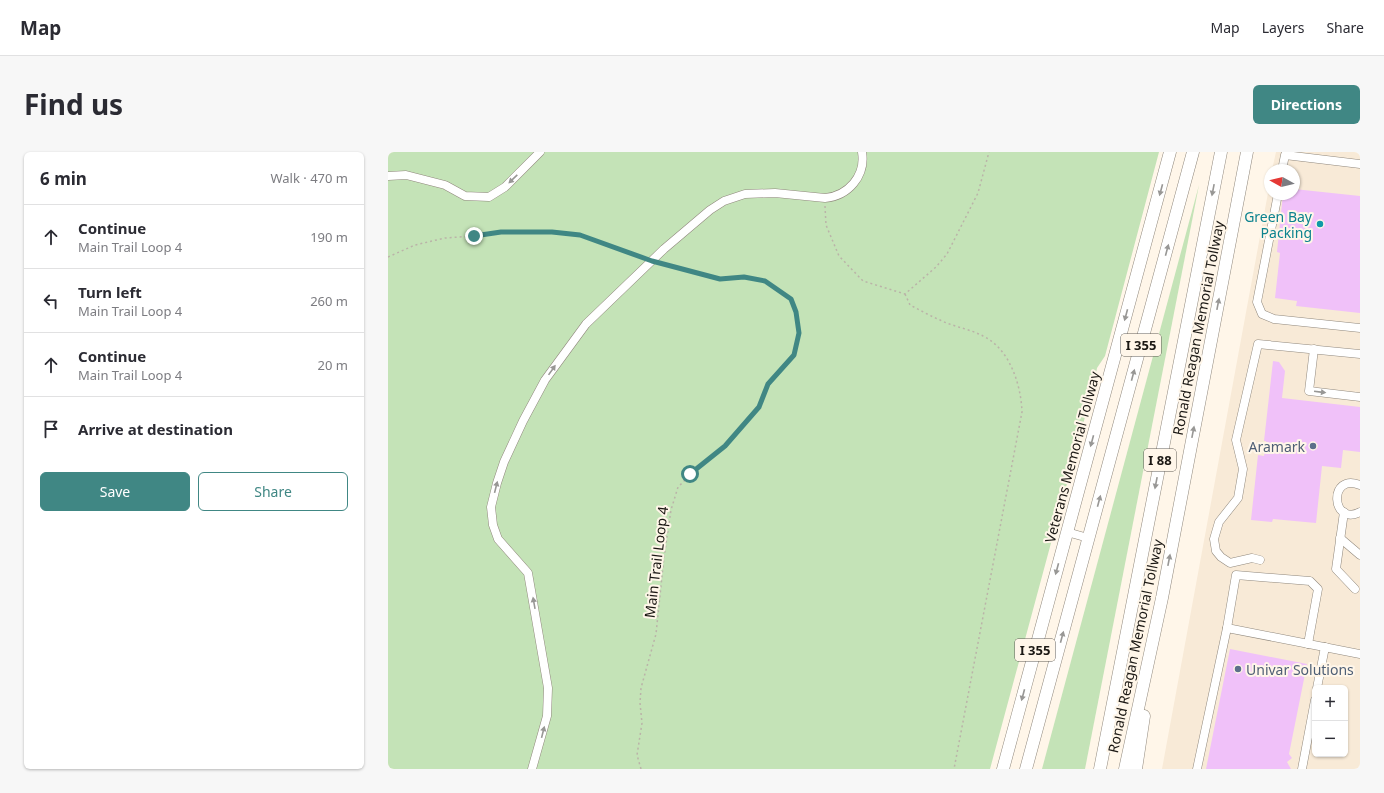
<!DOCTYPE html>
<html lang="en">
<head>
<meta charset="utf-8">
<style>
  body { margin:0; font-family:"Noto Sans",sans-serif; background:#f7f7f7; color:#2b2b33 }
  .controls { position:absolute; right:12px; bottom:12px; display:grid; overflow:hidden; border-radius:6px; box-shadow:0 1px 3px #0004 }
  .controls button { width:36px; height:36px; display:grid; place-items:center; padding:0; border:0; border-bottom:1px solid #e1e1e2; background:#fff; color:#2b2b33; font:20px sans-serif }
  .compass { position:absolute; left:876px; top:12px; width:36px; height:36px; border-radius:50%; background:#fff; box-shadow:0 1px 3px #0004; rotate:278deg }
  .stop { position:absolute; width:12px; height:12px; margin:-9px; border:3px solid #408784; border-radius:50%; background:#fff }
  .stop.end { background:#408784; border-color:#fff; box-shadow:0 1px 4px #0008 }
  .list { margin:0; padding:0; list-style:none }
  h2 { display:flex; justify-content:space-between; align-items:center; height:52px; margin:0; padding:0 16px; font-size:17px }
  h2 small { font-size:13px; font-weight:400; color:#7c7c81 }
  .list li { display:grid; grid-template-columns:26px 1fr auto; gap:12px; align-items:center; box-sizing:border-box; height:64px; padding:0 16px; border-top:1px solid #e1e1e2 }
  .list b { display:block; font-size:15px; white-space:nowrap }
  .list p { margin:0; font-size:13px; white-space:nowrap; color:#7c7c81 }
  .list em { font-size:13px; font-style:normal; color:#7c7c81 }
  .actions { display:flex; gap:8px; padding:12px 16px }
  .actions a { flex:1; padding:9px 0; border:1px solid #408784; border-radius:6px; text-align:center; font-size:14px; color:#408784 }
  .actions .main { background:#408784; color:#fff }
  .icon { flex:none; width:22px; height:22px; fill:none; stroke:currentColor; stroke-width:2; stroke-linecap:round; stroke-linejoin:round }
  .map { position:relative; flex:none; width:972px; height:617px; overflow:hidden; border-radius:6px }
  header { display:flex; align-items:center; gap:24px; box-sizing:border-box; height:56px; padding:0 20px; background:#fff; border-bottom:1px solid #e1e1e2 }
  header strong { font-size:19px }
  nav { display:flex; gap:22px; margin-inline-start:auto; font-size:14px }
  .intro { display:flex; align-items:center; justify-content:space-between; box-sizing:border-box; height:96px; padding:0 24px }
  h1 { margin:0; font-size:28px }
  .button { padding:10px 18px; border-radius:6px; background:#408784; color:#fff; font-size:14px; font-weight:700 }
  main { display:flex; gap:24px; padding:0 24px }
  aside { flex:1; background:#fff; border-radius:6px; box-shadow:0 1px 3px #0004 }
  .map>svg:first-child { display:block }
  .built { fill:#f8ead7; fill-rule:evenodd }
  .green { fill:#c4e3b7 }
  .building { fill:#f0c1f9 }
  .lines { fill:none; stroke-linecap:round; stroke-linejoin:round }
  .minor-casing { stroke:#90887d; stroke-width:9 }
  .highway-casing { stroke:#90887d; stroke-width:13 }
  .path { stroke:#bab3a8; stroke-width:1.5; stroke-dasharray:2 3; stroke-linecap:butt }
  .minor { stroke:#fff; stroke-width:8 }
  .highway { stroke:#fff; stroke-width:12 }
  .oneway { fill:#989795 }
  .route { stroke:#408784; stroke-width:5 }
  .culture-dot { fill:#0f9aa8; stroke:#fff6e9; stroke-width:1.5 }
  .service-dot { fill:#5c6f8a; stroke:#fff6e9; stroke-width:1.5 }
  .labels { text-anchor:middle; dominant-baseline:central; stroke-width:4; stroke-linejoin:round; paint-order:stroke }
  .shield { fill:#fff6e9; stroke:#5f5b54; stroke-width:1 }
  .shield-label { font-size:13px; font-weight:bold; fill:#1b1814 }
  .culture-label { font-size:14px; fill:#0d838f; stroke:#fff6e9; text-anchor:end }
  .street-label { font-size:14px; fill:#1b1814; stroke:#fff6e9 }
  .service-label { font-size:14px; fill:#4e5e75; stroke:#fff6e9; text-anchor:end }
</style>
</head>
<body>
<header>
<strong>Map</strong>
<nav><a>Map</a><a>Layers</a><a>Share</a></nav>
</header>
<div class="intro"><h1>Find us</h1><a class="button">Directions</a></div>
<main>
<aside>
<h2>6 min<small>Walk · 470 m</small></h2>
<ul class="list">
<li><svg class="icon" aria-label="ahead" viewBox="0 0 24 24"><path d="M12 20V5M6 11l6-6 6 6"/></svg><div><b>Continue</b><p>Main Trail Loop 4</p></div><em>190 m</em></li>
<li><svg class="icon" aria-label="left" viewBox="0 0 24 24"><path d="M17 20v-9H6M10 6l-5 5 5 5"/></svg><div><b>Turn left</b><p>Main Trail Loop 4</p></div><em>260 m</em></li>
<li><svg class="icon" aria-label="ahead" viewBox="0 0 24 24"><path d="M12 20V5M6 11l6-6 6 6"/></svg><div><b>Continue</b><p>Main Trail Loop 4</p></div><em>20 m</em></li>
<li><svg class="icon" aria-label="arrive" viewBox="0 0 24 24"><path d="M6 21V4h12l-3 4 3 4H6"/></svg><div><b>Arrive at destination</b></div></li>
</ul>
<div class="actions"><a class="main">Save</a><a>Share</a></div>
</aside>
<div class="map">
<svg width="972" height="617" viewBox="0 0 972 617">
  <rect width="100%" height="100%" fill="#fff6e9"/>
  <path class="built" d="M888 0H972V617H774L882 30V42H906V18H884ZM927 536H957V602H927Z"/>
  <g class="green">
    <polygon points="0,0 771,0 717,204 709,216 707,228 602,617 0,617"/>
    <polygon points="811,33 697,617 654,617"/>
  </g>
  <g class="building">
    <polygon points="906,37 972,44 972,161 908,154 909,149 887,146 892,101 889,100 895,42 906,42"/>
    <polygon points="885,209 891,210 897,219 894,246 972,255 972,300 955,298 953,316 934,314 928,371 885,367 884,370 863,368 870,303 876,304 878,289 876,289"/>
    <polygon points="842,497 919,512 901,602 904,606 899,610 903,617 818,617"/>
  </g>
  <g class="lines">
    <defs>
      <g id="minor">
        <polyline points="894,18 897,3 972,12"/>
        <polyline points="0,24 18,23 57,33 77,44 101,45 117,35 152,0"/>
        <polyline points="890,42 869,150 874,162 886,167 972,176"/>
        <polyline points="926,197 921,239 972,245"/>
        <path d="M972 333C940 320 943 375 972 360"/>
        <polyline points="956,360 948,417 967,437"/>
        <polyline points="679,380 700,386"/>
        <polyline points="952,386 972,403"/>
        <polyline points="872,408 864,406 842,411 833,405 828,399 826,387 831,370 850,346 855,317 848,288 870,192 972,202"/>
        <polyline points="839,476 848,423 922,429 930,437 920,492"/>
        <polyline points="929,536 937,495"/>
        <path d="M144 617 159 564 160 536 140 421 110 387 105 373 103 355 109 331 116 310 135 269 157 228 198 172 276 97 322 58 336 49 357 42 387 41 437 46C460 44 478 24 474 0"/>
        <polyline points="809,617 839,476 972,502"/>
        <polyline points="914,617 927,548"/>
      </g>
      <g id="highway">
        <polyline points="615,617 782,0"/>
        <polyline points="638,617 805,0"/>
        <polyline points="712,617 833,0"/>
        <polyline points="737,617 774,446 859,0"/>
        <polyline points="748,617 756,564"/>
      </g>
    </defs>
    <use href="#minor" class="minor-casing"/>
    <use href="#highway" class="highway-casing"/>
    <g class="path">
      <polyline points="437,54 438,73 451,104 475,129 517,142 548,115 559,102 590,41 601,0"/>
      <polyline points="0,105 27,93 57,86 100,83 113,79 164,80 192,83 256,106"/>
      <path d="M517 142 522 153C532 158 542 164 552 168 566 175 582 177 595 184 622 197 633 233 634 260L566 617"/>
      <polyline points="253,617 249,603 254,571 252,551 253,536 268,482 276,405 283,358 290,335 319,307 337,294 371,255 380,232 406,203 411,181 408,160 403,147 377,129 356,125 332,127 273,111"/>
    </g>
    <use href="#minor" class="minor"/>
    <use href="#highway" class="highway"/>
  </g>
  <defs><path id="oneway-solid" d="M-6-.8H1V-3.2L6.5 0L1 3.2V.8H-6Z"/></defs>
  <g class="oneway">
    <use href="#oneway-solid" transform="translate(125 27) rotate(136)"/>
    <use href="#oneway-solid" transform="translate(773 38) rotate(105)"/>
    <use href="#oneway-solid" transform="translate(825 38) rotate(101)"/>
    <use href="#oneway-solid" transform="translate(779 98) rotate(-75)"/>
    <use href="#oneway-solid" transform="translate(830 152) rotate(-79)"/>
    <use href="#oneway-solid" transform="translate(738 163) rotate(105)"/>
    <use href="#oneway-solid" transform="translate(164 218) rotate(-55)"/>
    <use href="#oneway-solid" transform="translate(745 223) rotate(-75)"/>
    <use href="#oneway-solid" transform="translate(932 240) rotate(7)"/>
    <use href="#oneway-solid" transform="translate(805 280) rotate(-79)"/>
    <use href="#oneway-solid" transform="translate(704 289) rotate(105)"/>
    <use href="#oneway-solid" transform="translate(768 331) rotate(101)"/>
    <use href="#oneway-solid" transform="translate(108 335) rotate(-76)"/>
    <use href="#oneway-solid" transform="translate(711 349) rotate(-75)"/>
    <use href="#oneway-solid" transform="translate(781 408) rotate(-79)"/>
    <use href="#oneway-solid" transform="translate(669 417) rotate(105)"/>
    <use href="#oneway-solid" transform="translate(146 451) rotate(-100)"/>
    <use href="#oneway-solid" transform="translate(674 485) rotate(-75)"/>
    <use href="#oneway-solid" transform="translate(635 543) rotate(105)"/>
    <use href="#oneway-solid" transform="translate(155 580) rotate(-76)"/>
  </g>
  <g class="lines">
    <polyline class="route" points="86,84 113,80 164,80 192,83 264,109 332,127 356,125 377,129 403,147 408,160 411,181 406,203 380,232 371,255 337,294 302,322"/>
  </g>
  <circle class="culture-dot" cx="932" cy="72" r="4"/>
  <g class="service-dot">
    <circle cx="925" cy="294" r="4"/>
    <circle cx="850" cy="517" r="4"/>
  </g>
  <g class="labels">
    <g class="shield">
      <rect x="733" y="182" width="40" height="22" rx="3"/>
      <rect x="756" y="297" width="32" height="22" rx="3"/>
      <rect x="627" y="487" width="40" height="22" rx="3"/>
    </g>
    <g class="shield-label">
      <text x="753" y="193">I 355</text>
      <text x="772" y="308">I 88</text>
      <text x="647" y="498">I 355</text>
    </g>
    <g class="culture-label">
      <text x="924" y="64">Green Bay<tspan x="924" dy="16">Packing</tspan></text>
    </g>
    <g class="street-label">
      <text transform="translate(810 176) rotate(-79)">Ronald Reagan Memorial Tollway</text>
      <text transform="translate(684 305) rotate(-75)">Veterans Memorial Tollway</text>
      <text transform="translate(268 410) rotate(-83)">Main Trail Loop 4</text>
      <text transform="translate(747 494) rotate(-78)">Ronald Reagan Memorial Tollway</text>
    </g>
    <g class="service-label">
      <text x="917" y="294">Aramark</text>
      <text x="858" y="517" text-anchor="start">Univar Solutions</text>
    </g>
  </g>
</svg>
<div class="controls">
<button>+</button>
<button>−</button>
</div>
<svg class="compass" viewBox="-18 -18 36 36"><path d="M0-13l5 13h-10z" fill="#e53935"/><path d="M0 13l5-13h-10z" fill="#7c7c81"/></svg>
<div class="stop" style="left:302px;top:322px"></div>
<div class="stop end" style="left:86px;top:84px"></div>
</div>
</main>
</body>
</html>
